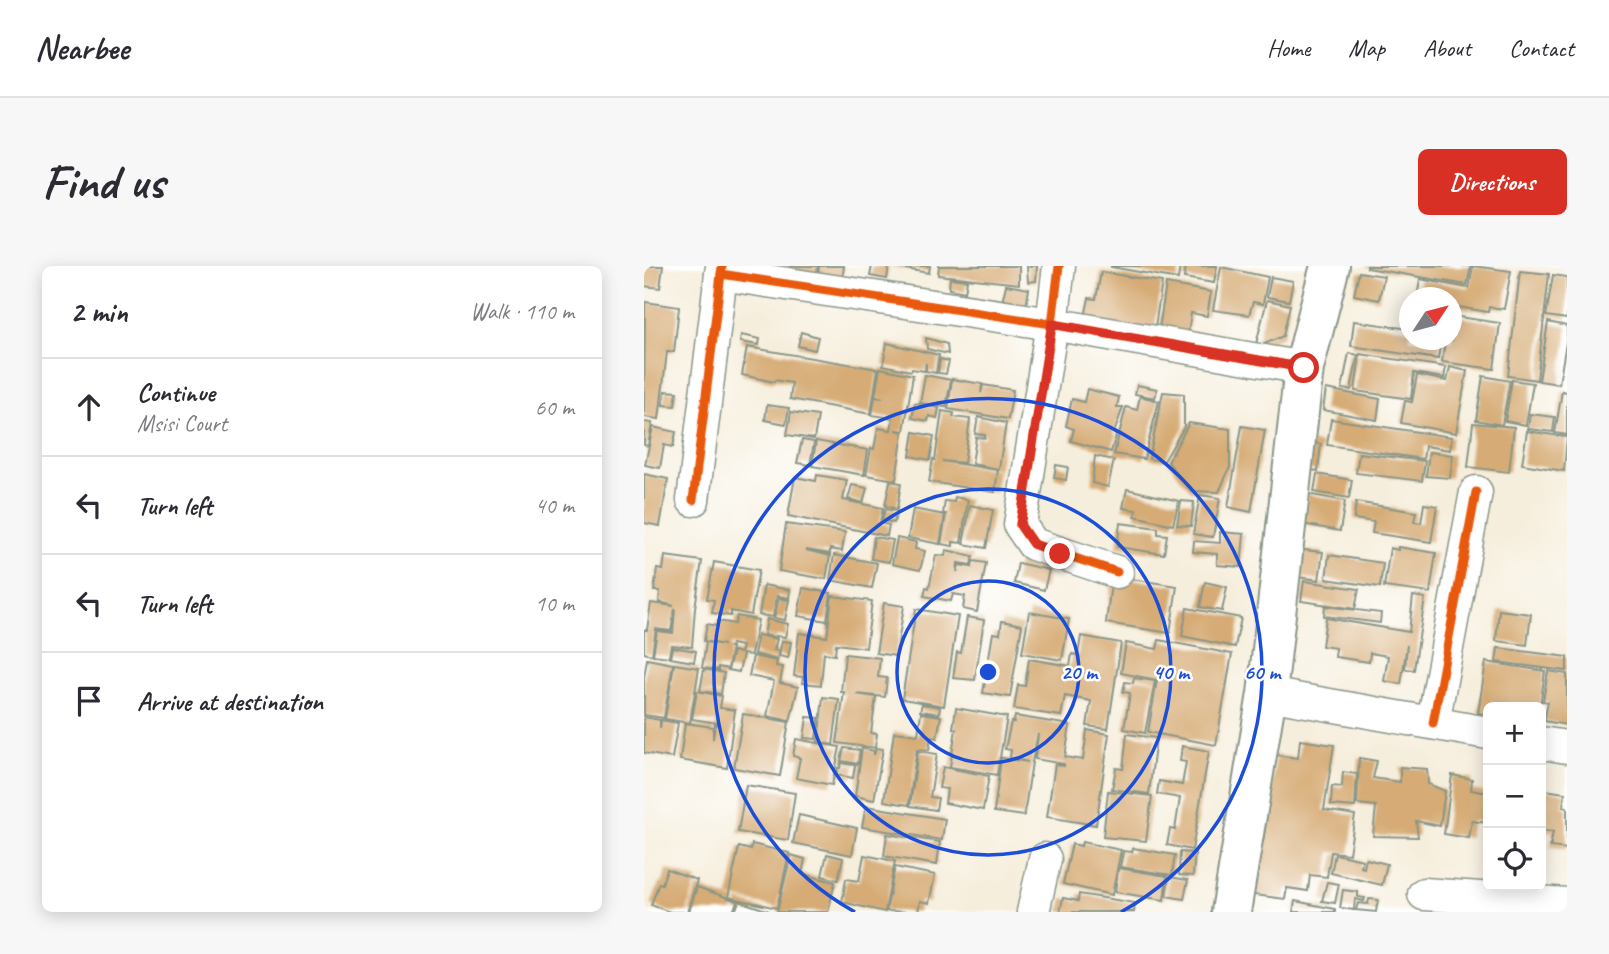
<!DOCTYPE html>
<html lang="en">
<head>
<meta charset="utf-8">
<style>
  body { margin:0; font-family:Caveat,sans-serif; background:#f7f7f7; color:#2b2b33 }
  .controls { position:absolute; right:21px; bottom:21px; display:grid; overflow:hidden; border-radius:10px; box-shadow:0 4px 18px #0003 }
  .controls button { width:63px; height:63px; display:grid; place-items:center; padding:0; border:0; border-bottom:2px solid #e1e1e2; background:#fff; color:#2b2b33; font:35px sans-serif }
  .compass { position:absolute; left:755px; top:21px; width:63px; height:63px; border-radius:50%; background:#fff; box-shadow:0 4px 18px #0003; rotate:54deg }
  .stop { position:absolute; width:21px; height:21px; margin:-16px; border:5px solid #d93025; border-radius:50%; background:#fff }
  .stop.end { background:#d93025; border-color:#fff; box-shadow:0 2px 7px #0008 }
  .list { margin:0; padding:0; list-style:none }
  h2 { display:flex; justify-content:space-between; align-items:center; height:91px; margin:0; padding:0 28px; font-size:30px }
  h2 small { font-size:23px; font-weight:400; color:#7c7c81 }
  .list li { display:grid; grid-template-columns:46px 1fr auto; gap:21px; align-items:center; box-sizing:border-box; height:98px; padding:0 28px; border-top:2px solid #e1e1e2 }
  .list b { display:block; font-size:26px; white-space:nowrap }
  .list p { margin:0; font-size:23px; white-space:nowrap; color:#7c7c81 }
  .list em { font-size:23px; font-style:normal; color:#7c7c81 }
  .icon { flex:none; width:38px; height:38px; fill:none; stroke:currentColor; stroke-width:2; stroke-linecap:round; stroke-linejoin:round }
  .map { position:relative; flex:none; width:923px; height:646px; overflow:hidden; border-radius:10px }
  header { display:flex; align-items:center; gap:42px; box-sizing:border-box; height:98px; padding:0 35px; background:#fff; border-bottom:2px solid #e1e1e2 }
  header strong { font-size:33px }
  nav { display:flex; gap:38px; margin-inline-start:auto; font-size:24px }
  .intro { display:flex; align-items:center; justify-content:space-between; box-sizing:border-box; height:168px; padding:0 42px }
  h1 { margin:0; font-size:49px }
  .button { padding:18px 32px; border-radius:10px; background:#d93025; color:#fff; font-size:24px; font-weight:700 }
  main { display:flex; gap:42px; padding:0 42px }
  aside { flex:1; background:#fff; border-radius:10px; box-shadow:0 4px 18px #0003 }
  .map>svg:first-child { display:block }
  .building { fill:#d6ab75 }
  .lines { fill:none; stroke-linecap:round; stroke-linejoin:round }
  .street-casing { stroke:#8a9688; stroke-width:35 }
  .secondary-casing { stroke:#8a9688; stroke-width:42 }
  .street { stroke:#fff; stroke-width:32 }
  .secondary { stroke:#fff; stroke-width:38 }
  .cycleway-casing { stroke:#fff; stroke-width:13 }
  .cycleway { stroke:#e8590c; stroke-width:9 }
  .route { stroke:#d93025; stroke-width:9 }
  .ring { fill:none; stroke:#1d4ed8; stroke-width:3.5 }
  .centre { fill:#1d4ed8; stroke:#fff; stroke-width:3.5 }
  .ring-label { font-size:21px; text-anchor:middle; font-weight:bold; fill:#1d4ed8; stroke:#fff; stroke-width:5; stroke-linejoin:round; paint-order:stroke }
</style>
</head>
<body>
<header>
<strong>Nearbee</strong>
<nav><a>Home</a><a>Map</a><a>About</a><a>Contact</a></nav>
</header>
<div class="intro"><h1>Find us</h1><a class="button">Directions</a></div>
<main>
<aside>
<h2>2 min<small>Walk · 110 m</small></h2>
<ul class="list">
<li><svg class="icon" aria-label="ahead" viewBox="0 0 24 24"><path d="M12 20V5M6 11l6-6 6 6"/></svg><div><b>Continue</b><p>Msisi Court</p></div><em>60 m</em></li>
<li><svg class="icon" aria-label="left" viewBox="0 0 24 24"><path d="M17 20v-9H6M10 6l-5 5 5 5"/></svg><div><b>Turn left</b></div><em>40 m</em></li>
<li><svg class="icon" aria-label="left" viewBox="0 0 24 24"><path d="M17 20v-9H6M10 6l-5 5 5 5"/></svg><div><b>Turn left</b></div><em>10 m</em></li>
<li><svg class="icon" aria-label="arrive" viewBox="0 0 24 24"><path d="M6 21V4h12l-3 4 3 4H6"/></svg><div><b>Arrive at destination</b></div></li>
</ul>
</aside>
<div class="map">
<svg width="923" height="646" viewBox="0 0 923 646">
  <rect width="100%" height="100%" fill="#fff"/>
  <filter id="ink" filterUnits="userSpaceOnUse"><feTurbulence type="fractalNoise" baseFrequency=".0143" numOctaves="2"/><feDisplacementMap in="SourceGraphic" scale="14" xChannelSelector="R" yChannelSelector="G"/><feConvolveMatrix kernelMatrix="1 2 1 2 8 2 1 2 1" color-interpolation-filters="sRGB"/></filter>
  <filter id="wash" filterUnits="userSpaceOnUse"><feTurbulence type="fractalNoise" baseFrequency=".00686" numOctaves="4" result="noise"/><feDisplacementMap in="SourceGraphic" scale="28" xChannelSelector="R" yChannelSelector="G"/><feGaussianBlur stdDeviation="1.57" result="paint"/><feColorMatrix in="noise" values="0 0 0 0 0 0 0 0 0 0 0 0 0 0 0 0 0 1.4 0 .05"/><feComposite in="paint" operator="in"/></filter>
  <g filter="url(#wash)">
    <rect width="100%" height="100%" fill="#f6eedc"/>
    <g id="blocks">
      <g class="building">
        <polygon points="0,0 19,0 16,22 0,20"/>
        <polygon points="146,0 174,0 171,16 144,11"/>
        <polygon points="175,0 200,0 198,15 174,11"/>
        <polygon points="228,0 245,0 243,13 226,10"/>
        <polygon points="249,0 286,0 285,7 249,1"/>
        <polygon points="295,0 375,0 375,18 294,9"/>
        <polygon points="383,0 393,0 392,15 384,16"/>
        <polygon points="467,0 536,0 534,13 467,1"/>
        <polygon points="542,0 573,0 570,17 540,12"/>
        <polygon points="723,0 827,0 823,19 723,2"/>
        <polygon points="829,0 867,5 860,43 845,41 844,46 808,40 808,32 773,32 776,13 825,22"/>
        <polygon points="577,1 624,11 619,38 609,36 605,49 569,44"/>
        <polygon points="876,5 905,8 893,114 864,110"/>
        <polygon points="457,6 518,16 510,67 440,56 445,32 452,33"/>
        <polygon points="715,6 740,10 735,34 710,29"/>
        <polygon points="909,9 923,11 923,53 902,50"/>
        <polygon points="627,11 649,15 645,35 623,31"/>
        <polygon points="306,12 323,14 321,26 305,23"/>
        <polygon points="522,18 567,26 563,50 547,47 543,75 514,70"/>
        <polygon points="362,19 385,23 381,46 357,41"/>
        <polygon points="623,34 646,39 639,70 611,82"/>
        <polygon points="1,36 35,41 30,86 23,86 15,153 0,151"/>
        <polygon points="808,50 856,57 850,103 798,96 801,74 808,74"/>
        <polygon points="710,55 766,63 766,74 797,74 794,93 707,80"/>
        <polygon points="904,56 923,60 923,71 915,118 895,115"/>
        <polygon points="157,66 174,71 171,84 154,80"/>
        <polygon points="97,69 116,73 115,79 96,76"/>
        <polygon points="282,72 303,78 304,88 283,83"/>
        <polygon points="243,77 295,89 292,107 282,105 282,97 281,105 268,103 267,105 239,99"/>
        <polygon points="103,81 234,103 227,148 146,133 148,117 131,114 130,116 98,109"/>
        <polygon points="705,87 714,89 707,124 698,123"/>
        <polygon points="716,88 802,101 800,112 770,107 767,133 711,125"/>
        <polygon points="296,93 305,95 302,108 294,107"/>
        <polygon points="806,101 823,105 812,167 757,157 761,135 768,136 773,109 803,115"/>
        <polygon points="236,102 269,109 260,165 252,164 259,166 252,214 222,209 227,182 230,183 234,162 247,164 249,152 228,149 231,131 239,132 231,130"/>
        <polygon points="281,109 307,114 302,141 276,137"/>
        <polygon points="839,110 866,115 858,159 832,154"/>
        <polygon points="308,113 338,118 337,127 339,119 369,124 364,153 304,143"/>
        <polygon points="868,114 889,117 882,159 861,155"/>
        <polygon points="493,119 513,123 511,132 491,128"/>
        <polygon points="443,123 475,131 473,141 479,141 470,167 472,170 467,186 427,175 430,163 422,160 428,133 440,136"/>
        <polygon points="682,123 736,133 733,154 679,144"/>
        <polygon points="21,125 33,126 31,140 19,139"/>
        <polygon points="918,125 923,126 923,169 911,167"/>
        <polygon points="519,126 540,128 540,161 520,195 505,193"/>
        <polygon points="496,130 515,135 500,193 470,188 482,141 493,144"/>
        <polygon points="271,137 295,142 293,152 285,150 284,155 268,152"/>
        <polygon points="123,139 145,142 142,158 121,154"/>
        <polygon points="298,145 310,147 309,151 326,153 320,197 298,195 354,204 351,226 285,216 289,193 291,194"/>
        <polygon points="147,146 174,150 170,173 143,169"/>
        <polygon points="886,148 911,151 909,166 884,163"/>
        <polygon points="334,151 362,157 355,203 328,198 332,171 341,172 341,169 331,168"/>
        <polygon points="687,153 808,171 806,184 781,180 779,193 683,179"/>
        <polygon points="0,156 8,157 4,180 0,179"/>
        <polygon points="545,157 586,163 586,201 575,226 547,225 524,196"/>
        <polygon points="829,157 870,161 865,206 824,201"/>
        <polygon points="598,160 621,164 607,246 584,241"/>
        <polygon points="9,161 32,166 29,181 20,179 16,202 1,199"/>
        <polygon points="883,165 923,171 920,205 878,198"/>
        <polygon points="270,166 290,170 286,194 266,190"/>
        <polygon points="158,174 170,176 166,199 153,197"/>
        <polygon points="172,175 224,184 220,209 168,200"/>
        <polygon points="664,176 677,178 674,205 661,203"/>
        <polygon points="785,186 809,189 806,212 782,210"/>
        <polygon points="715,187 781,195 778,215 712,207"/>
        <polygon points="451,190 470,194 464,221 448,217"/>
        <polygon points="412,199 424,201 422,214 410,212"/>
        <polygon points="0,208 24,213 16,260 0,257"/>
        <polygon points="673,208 708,214 705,232 670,226"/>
        <polygon points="173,209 203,214 199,234 239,242 236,257 245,259 243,270 144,250 151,211 172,215"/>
        <polygon points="246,215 257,217 253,243 241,240"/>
        <polygon points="208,219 223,222 219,237 204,233"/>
        <polygon points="483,223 535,235 529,259 491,250 492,244 479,242"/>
        <polygon points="663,228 701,235 696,265 658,258"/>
        <polygon points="556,229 576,232 569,271 549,268"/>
        <polygon points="311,231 324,234 317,277 309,276 309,280 297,278 302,248 299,248 301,235 310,236"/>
        <polygon points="537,235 550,236 547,260 533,259"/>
        <polygon points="712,236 772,246 770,256 777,257 780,238 793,240 787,276 728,267 730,256 710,253"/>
        <polygon points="326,239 349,244 342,282 319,278"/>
        <polygon points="241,243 253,245 250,257 238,254"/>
        <polygon points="269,243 301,249 296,278 264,272"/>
        <polygon points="476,257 514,262 514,268 523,269 520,288 473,281"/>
        <polygon points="142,258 201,266 198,285 186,283 186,288 162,284 186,290 182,313 135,305"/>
        <polygon points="576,266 600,268 597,301 573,299 573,288 549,286 550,275 576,277"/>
        <polygon points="230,271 249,274 245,296 227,293"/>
        <polygon points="253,272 272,276 271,283 281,285 276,304 248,298"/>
        <polygon points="754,281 792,287 786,327 740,321 746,282 754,284"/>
        <polygon points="649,283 679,286 675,314 646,310"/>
        <polygon points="302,284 329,290 327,299 314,297 313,306 315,299 328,301 329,295 342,297 333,346 319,343 321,330 309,328 307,335 280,330 282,321 285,322 292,289 301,290"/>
        <polygon points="190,289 233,297 228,322 186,314"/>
        <polygon points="685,289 739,297 736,321 682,313"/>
        <polygon points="21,290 58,295 51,342 48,381 27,379 25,391 9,389 13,365 29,367 31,343 27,365 12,363 8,389 0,387 0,364 3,364 7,337 30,340 15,336 16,325 10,325 13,303 19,304"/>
        <polygon points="70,296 115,304 107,349 87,345 87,350 68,347 70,334 63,333"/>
        <polygon points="374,297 405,304 400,324 370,317"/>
        <polygon points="468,310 533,320 526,367 462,357"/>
        <polygon points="660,315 715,323 711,343 657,335"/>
        <polygon points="561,316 583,321 578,345 556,341"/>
        <polygon points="120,319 146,324 145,332 133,330 129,351 115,349"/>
        <polygon points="159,322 187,327 183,355 154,350"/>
        <polygon points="188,330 228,335 222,382 192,378 191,389 180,387 177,419 158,417 159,411 150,410 155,367 183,371"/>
        <polygon points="769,330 781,332 770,404 761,403 763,379 757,418 740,415 744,390 726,387 725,396 691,391 692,382 678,380 682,352 765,366"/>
        <polygon points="135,332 145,334 141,354 130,352"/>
        <polygon points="240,337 260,340 252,390 232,387"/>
        <polygon points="681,340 737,347 736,357 680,350"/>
        <polygon points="543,342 597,352 591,381 538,370"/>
        <polygon points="272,343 314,350 300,440 258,433"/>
        <polygon points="855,344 887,348 883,379 852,375"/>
        <polygon points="385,346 425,353 418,394 378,387"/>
        <polygon points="93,350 114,354 107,389 99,388 95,406 84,404 89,385 96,387 98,380 87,378 86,381 88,381 84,403 74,401 74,404 58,402 62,376 80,379 60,375 63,358 73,360 74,355 91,358"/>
        <polygon points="323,351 340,354 331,414 309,412 313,386 317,387"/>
        <polygon points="123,353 144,358 141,371 132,370 132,372 120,369"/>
        <polygon points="358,355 378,359 366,431 339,427 349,367 356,368"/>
        <polygon points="114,369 133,373 130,384 135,385 133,394 110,388"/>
        <polygon points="437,370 477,377 464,463 443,460 447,435 421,430 417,450 370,443 374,419 381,420 385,393 426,400 428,388 434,389"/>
        <polygon points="515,374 588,388 572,479 504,466 513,414 477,407 482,377 513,383"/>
        <polygon points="138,375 147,376 144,392 135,390"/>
        <polygon points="28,381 52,385 50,396 26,392"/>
        <polygon points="854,382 923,391 923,405 852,396"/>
        <polygon points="201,388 236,392 234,411 243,412 241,431 212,428 232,431 227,467 233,468 231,482 193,477 200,426 197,426"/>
        <polygon points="109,390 133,395 132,400 139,401 136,417 154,421 146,455 123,450 130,415 105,410"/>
        <polygon points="3,393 29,398 20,452 0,449 0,411"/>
        <polygon points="842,396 901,405 896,441 844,441 844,449 834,447"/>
        <polygon points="30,398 55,402 46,457 21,453"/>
        <polygon points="60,403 80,407 77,428 56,425"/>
        <polygon points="904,405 923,408 923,459 900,455 904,436 899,435"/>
        <polygon points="490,412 511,415 501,467 480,463 486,427 479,426 481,416 489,417"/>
        <polygon points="53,425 78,430 76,442 91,444 83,502 36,494 41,457 69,461 69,473 71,458 74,459 74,457 48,453"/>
        <polygon points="179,431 195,433 189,479 174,476"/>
        <polygon points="278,438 296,441 295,448 276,445"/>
        <polygon points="312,442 363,451 353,509 306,501 312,463 309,462"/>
        <polygon points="277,447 297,450 293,472 287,471 285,484 273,483 265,539 240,535 250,466 274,469"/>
        <polygon points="99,448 145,456 136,510 90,502"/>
        <polygon points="371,450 426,459 421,491 439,494 443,464 465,468 452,559 403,551 411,498 420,500 420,498 391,493 394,468 388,496 380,550 350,546 357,492 384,496 366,492 367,484 361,483 367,456 370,456"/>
        <polygon points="0,451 16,454 16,463 17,454 34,457 28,492 0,487"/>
        <polygon points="163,451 175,452 172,473 160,472"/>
        <polygon points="483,468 512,472 505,528 468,523 472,502 479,503"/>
        <polygon points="152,473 196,481 188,519 152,512 156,492 149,490"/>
        <polygon points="656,474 690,479 680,544 711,549 705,588 687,586 683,611 666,609 664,625 643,622 641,633 602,628 610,575 619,576 632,489 654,492"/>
        <polygon points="538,480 565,485 548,584 523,579 526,563 531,564 536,532 513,528 515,515 538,519 542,496 536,495"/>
        <polygon points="200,482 216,484 214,498 197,495"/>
        <polygon points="218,482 230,485 230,489 232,482 239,483 230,534 211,530"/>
        <polygon points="274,485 293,488 286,531 294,532 292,544 266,540"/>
        <polygon points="715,492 733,495 729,512 756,516 756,501 783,503 784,518 801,525 796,560 772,555 774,571 729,570 732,540 713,538"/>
        <polygon points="197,497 211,499 209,512 192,509 194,502 196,502"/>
        <polygon points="299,501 345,510 339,544 301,537 303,523 295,522"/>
        <polygon points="699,506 713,508 711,541 687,539 688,520 698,521"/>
        <polygon points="808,509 828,513 827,524 844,527 844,557 828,555 825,572 800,568"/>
        <polygon points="102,519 151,527 144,574 94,566"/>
        <polygon points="901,524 921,527 919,541 923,542 923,583 906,581 909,566 897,565 897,536 899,537"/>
        <polygon points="464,525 508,530 502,575 459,571"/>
        <polygon points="222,540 301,553 298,574 218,561"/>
        <polygon points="155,549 213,562 208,589 149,577"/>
        <polygon points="243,568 296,576 293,599 240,590"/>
        <polygon points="438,576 477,584 468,629 419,618 428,578 437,580"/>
        <polygon points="108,578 145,587 133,642 84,631 95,581 107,584"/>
        <polygon points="489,582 531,589 528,609 476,601 479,585 488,586"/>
        <polygon points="536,586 551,587 549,610 535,609"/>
        <polygon points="183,588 199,592 194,614 178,610"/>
        <polygon points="691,588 719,594 717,601 720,602 722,593 743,598 738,619 687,607"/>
        <polygon points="147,589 161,593 158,608 191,616 184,646 133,646"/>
        <polygon points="220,589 251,595 241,646 198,636 202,613 215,615"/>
        <polygon points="251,601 291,609 285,637 276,635 274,646 242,645"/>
        <polygon points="474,602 523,610 520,634 471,626"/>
        <polygon points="23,603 53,614 43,646 26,646 7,639 15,617 18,618"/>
        <polygon points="525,611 544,614 540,633 522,630"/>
        <polygon points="683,616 695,618 691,637 678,635"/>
        <polygon points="53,621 93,635 89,646 45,646"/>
        <polygon points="699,624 714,626 714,631 721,632 720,635 711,633 710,644 696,642"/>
        <polygon points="435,628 491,637 490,646 416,646 419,632 434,635"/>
        <polygon points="725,633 734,634 732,646 712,644 714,637 724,638"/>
        <polygon points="95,635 125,645 125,646 91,646"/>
        <polygon points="651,635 691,643 691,646 649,646"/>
      </g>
    </g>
  </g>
  <g filter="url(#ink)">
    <use href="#blocks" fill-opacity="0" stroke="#8a9688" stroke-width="2"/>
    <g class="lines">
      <defs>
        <g id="street">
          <polyline points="78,0 77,8 408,58 660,102"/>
          <polyline points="415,0 408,58 376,259 389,278 473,306"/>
          <polyline points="49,234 77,8"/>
          <polyline points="623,428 844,467"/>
          <polyline points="789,457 832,226"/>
          <polyline points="897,477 923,481"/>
          <polyline points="780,628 923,638"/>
          <polyline points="389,646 401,593"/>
        </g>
        <polyline id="secondary" points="587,646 623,428 660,102 686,0"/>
      </defs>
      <use href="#street" class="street-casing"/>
      <use href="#secondary" class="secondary-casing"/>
      <use href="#street" class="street"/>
      <use href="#secondary" class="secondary"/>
      <defs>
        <g id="cycleway">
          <polyline points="78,0 77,8 408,58 660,102"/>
          <polyline points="415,0 408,58 376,259 389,278 473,306"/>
          <polyline points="49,234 77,8"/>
          <polyline points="789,457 832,226"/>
        </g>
      </defs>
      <use href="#cycleway" class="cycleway-casing"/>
      <use href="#cycleway" class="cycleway"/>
    </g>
  </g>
  <g class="lines" filter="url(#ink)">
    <polyline class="route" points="416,288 389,278 376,259 408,58 660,102"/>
  </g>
  <g class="ring">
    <circle cx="344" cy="406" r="91"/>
    <circle cx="344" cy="406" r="183"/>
    <path d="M211 646A274 274 0 1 1 477 646"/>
  </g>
  <circle cx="344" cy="406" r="10" class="centre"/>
  <g class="ring-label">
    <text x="435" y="413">20 m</text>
    <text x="527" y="413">40 m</text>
    <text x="618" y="413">60 m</text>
  </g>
</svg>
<div class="controls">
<button>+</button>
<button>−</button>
<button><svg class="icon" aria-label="locate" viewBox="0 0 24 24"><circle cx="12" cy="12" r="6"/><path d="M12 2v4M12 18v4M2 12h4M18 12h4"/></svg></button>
</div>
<svg class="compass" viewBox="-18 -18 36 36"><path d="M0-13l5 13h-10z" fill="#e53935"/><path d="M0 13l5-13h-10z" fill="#7c7c81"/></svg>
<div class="stop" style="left:660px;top:102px"></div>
<div class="stop end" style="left:416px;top:288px"></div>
</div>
</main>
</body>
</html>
